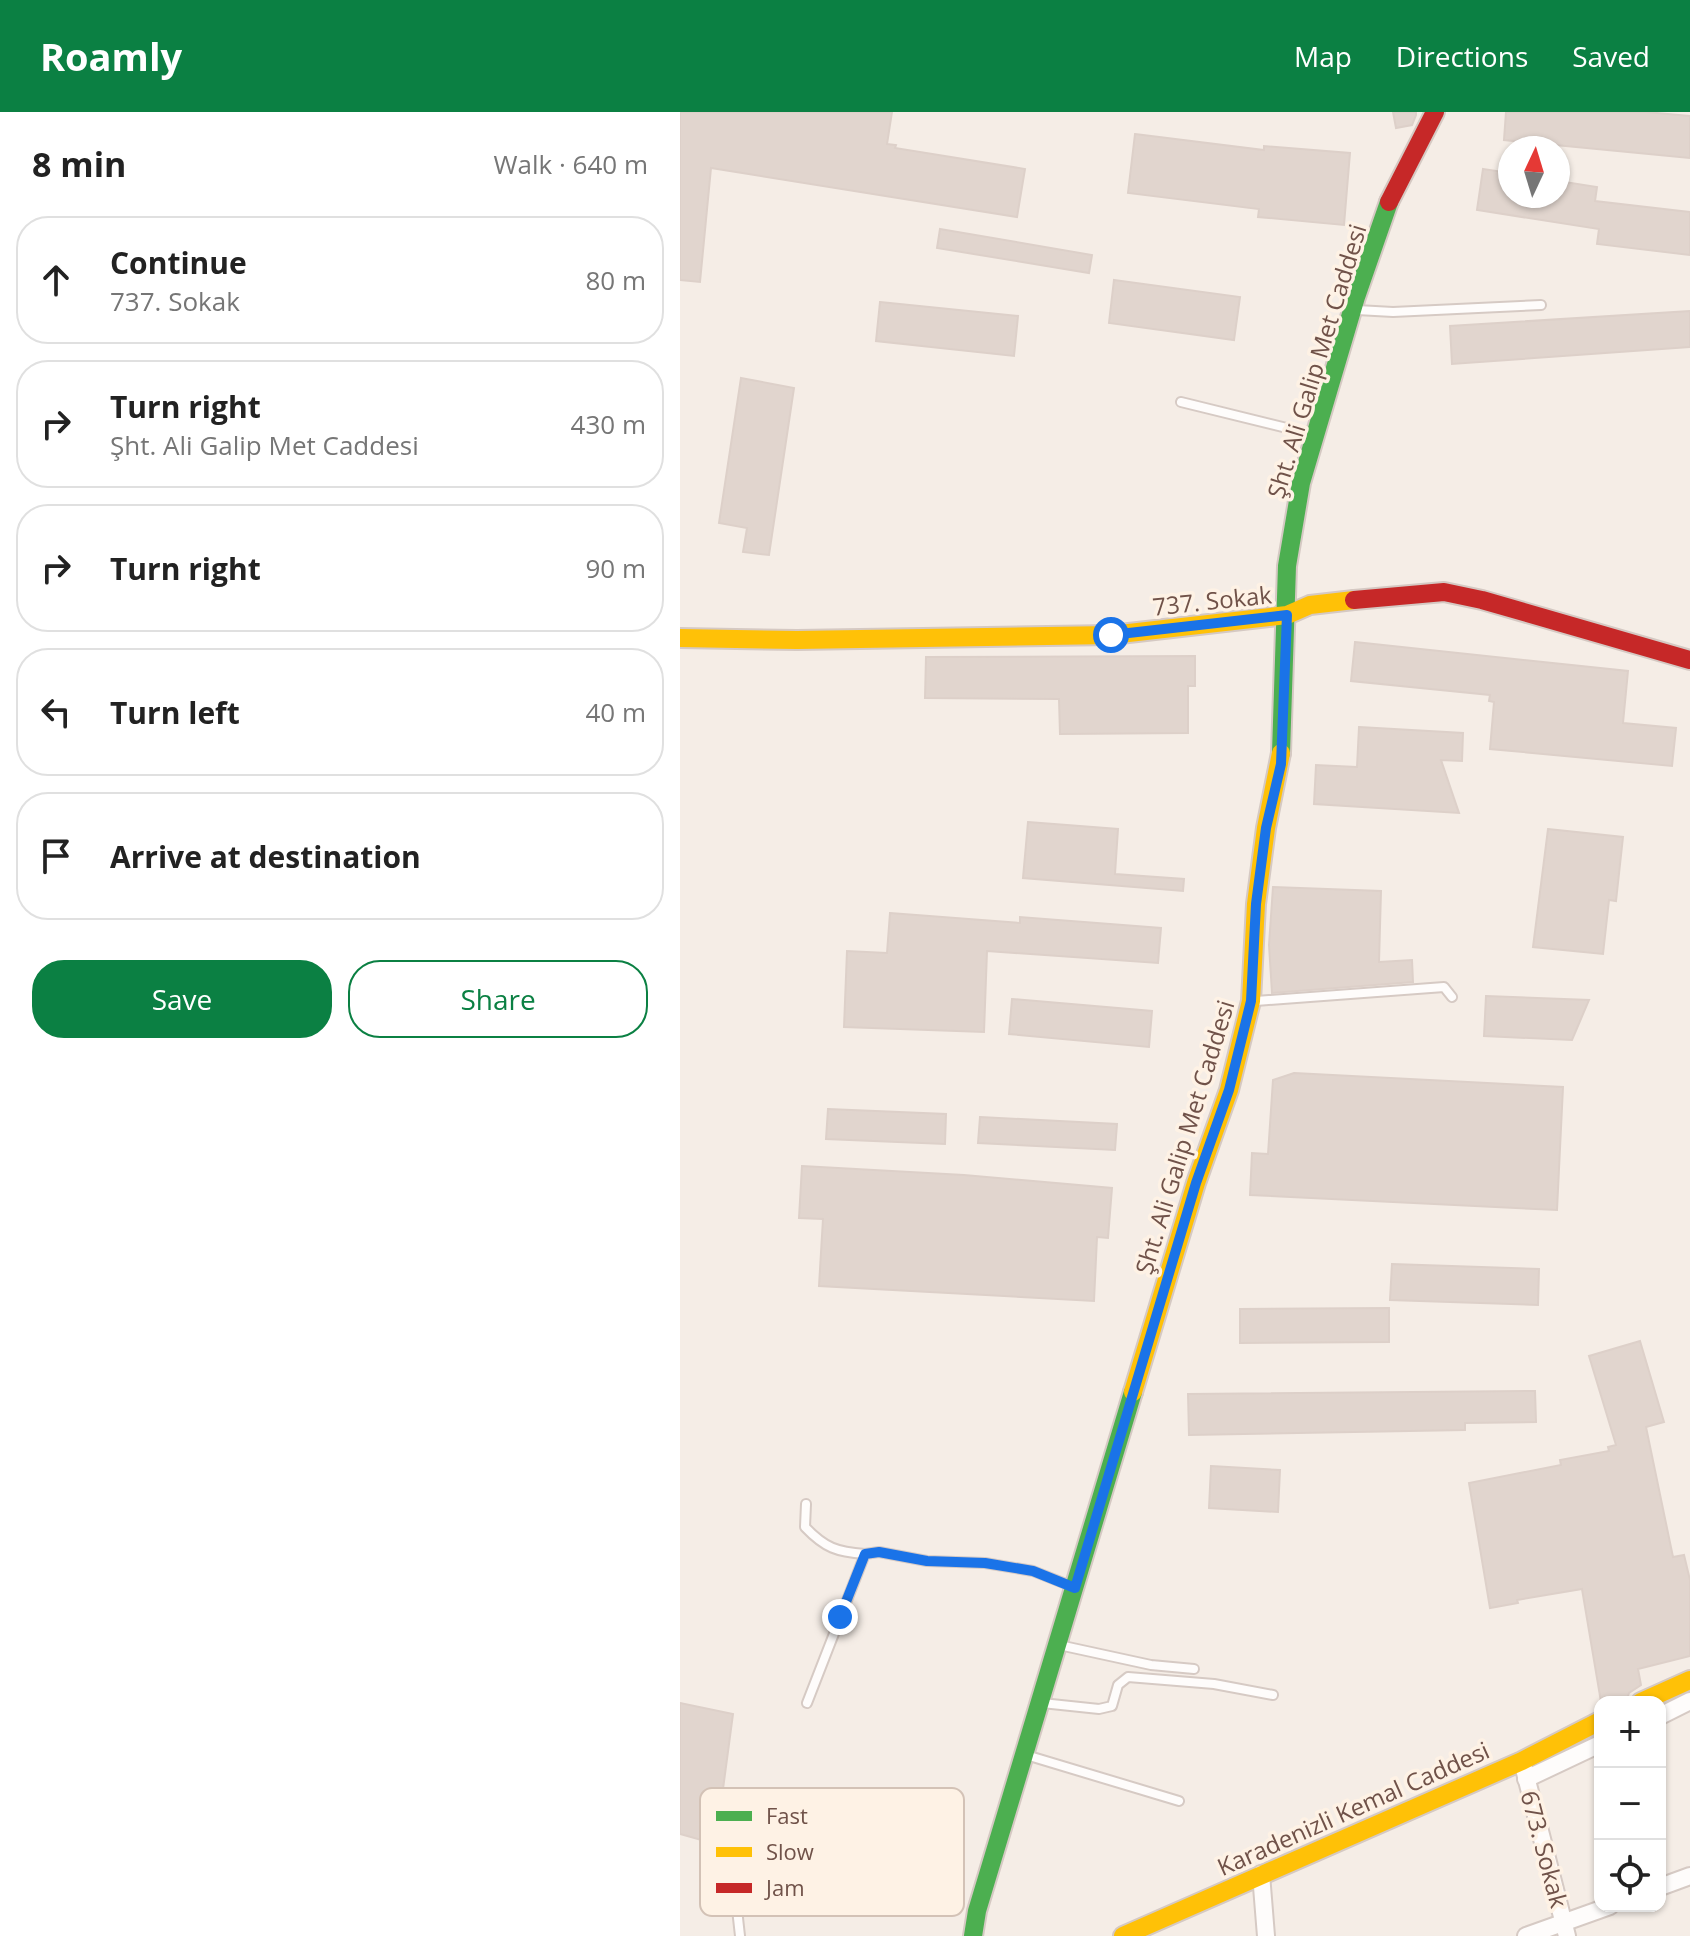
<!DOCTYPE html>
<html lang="en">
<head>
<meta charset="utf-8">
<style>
  body { margin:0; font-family:"Open Sans",sans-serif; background:#f6f6f6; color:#222 }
  .controls { position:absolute; right:24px; bottom:24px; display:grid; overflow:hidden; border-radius:16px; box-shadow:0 2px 6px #0004 }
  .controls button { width:72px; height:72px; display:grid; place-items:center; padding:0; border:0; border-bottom:2px solid #e0e0e0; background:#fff; color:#222; font:40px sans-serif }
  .compass { position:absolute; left:818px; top:24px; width:72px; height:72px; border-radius:50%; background:#fff; box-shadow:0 2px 6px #0004; rotate:4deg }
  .stop { position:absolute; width:24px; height:24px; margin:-18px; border:6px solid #1a73e8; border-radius:50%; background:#fff }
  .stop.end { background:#1a73e8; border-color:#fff; box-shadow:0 2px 8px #0008 }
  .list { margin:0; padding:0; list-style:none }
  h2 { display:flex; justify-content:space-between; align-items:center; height:104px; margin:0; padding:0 32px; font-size:34px }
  h2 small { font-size:26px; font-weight:400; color:#767676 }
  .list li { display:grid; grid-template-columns:52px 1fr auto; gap:24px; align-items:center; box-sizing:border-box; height:128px; margin:0 16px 16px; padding:0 16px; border:2px solid #e0e0e0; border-radius:32px }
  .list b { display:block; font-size:30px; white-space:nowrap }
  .list p { margin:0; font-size:26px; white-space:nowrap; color:#767676 }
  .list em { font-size:26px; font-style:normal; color:#767676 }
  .actions { display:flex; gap:16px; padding:24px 32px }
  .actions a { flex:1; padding:18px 0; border:2px solid #0b8043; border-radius:32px; text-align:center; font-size:28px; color:#0b8043 }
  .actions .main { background:#0b8043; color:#fff }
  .icon { flex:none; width:44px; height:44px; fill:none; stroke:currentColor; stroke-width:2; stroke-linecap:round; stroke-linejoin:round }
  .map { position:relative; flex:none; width:1010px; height:1824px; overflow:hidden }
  header { display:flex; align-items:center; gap:48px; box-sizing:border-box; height:112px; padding:0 40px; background:#0b8043; color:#fff }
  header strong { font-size:38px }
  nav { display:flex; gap:44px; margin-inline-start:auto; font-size:28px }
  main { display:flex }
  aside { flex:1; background:#fff }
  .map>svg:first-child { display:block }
  .building { fill:#e1d5ce; stroke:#ddd0c9; stroke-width:2 }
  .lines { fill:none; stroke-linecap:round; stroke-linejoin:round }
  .lane-casing { stroke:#d6cac4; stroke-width:12 }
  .street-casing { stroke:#d6cac4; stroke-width:20 }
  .fast-casing { stroke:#d5c9c3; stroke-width:22 }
  .slow-casing { stroke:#d5c9c3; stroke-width:22 }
  .jam-casing { stroke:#d5c9c3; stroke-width:22 }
  .lane { stroke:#fefcfb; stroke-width:8 }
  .street { stroke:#fefcfb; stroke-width:16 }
  .fast { stroke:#4caf50; stroke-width:18 }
  .slow { stroke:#ffc107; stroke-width:18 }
  .jam { stroke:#c62828; stroke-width:18 }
  .route { stroke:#1a73e8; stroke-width:10 }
  .labels { text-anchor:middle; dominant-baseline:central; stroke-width:7; stroke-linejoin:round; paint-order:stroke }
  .street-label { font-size:24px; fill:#705249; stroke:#fef2e5 }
  .key { fill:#fef2e5; stroke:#d3c2b6; stroke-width:2 }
  .key-label { font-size:22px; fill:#705249 }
</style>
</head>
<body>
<header>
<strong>Roamly</strong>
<nav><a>Map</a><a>Directions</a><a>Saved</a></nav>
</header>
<main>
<aside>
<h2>8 min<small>Walk · 640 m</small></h2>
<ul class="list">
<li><svg class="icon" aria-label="ahead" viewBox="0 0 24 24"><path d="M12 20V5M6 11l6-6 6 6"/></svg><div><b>Continue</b><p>737. Sokak</p></div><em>80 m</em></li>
<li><svg class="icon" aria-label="right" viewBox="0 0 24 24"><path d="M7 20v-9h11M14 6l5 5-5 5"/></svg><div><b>Turn right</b><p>Şht. Ali Galip Met Caddesi</p></div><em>430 m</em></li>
<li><svg class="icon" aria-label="right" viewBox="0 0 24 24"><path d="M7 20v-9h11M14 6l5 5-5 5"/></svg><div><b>Turn right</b></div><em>90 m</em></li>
<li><svg class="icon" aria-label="left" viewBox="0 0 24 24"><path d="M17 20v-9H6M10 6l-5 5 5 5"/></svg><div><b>Turn left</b></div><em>40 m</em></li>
<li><svg class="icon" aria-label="arrive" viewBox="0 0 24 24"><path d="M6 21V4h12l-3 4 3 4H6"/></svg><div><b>Arrive at destination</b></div></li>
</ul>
<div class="actions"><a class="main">Save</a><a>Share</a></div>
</aside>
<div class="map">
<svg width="1010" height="1824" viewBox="0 0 1010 1824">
  <rect width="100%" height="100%" fill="#f5ede6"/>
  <g class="building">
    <polygon points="0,0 212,0 207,32 216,33 215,36 345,57 337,105 31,56 20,170 0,168"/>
    <polygon points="713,0 736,0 736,3 732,13 716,16"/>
    <polygon points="826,0 966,0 1010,4 1010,46 824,28"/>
    <polygon points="455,22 584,38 584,34 670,41 664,113 578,105 579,97 448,81"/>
    <polygon points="803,57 830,61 830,84 878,84 878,69 917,75 915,89 1010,100 1010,143 917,132 919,117 797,98"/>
    <polygon points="260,117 412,143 409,161 257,136"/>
    <polygon points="434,168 560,185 554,228 429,211"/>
    <polygon points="200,190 338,204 334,244 196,229"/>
    <polygon points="1010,199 1010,235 772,252 770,214"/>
    <polygon points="61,266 114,276 89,443 63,440 67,416 39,411"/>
    <polygon points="675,530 948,559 943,611 996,616 992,654 810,637 814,590 809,589 810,583 671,569"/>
    <polygon points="515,544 515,574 508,574 508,621 380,622 379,587 245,586 246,545"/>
    <polygon points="679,615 783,621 782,649 761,648 779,701 634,692 636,653 677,655"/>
    <polygon points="348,710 438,717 435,762 504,767 503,779 343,766"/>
    <polygon points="868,717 943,725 936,789 929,788 923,842 853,835"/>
    <polygon points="593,775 701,779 699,850 732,848 733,870 592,881 589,833"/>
    <polygon points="210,801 340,811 340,805 481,816 478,851 307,839 304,920 164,915 167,839 207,841"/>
    <polygon points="806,884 909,888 892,928 804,924"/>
    <polygon points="332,887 472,899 469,935 329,922"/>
    <polygon points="614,961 883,975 877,1098 570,1083 572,1041 588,1042 593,968"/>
    <polygon points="148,997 266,1002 265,1032 146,1027"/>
    <polygon points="300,1005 437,1012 435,1038 298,1031"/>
    <polygon points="122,1054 284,1063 432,1076 428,1126 417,1125 414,1189 139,1174 143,1107 119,1106"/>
    <polygon points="712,1152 859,1157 858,1193 710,1188"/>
    <polygon points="709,1196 709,1230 560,1231 560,1197"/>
    <polygon points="960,1229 984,1310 966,1315 993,1445 1004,1443 1010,1468 1010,1544 958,1557 961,1573 949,1581 947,1587 921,1590 902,1477 837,1488 838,1491 810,1496 789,1371 881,1353 880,1348 929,1339 928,1335 936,1333 909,1244"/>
    <polygon points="855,1279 856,1310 785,1311 785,1318 509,1323 508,1282"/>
    <polygon points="531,1354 600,1358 598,1400 529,1396"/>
    <polygon points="0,1591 53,1602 41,1692 36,1692 25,1729 0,1722"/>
  </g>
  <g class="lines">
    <defs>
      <g id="lane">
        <polyline points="677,198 713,200 861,193"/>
        <polyline points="501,290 631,322"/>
        <polyline points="576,889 764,875 772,885"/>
        <path d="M126 1392 125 1415C145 1436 157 1440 185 1442"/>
        <polyline points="379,1533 471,1553 514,1557"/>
        <polyline points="127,1591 185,1442 199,1440 247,1449 305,1451 353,1459 391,1474"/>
        <polyline points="362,1591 419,1597 432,1594 438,1573 448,1565 534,1572 593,1583"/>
        <polyline points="346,1643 499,1689"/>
        <polyline points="48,1730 38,1753 39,1776 56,1788 60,1824"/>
      </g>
      <g id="street">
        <polyline points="980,1604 1010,1589"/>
        <polyline points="842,1649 887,1824"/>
        <polyline points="846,1667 920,1632"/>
        <polyline points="581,1762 586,1824"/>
        <polyline points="980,1775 1010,1764"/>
        <polyline points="846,1824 930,1794"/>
      </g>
      <g id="fast">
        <polyline points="601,641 607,454 621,371 676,185 709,90"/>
        <polyline points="293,1824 297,1799 453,1280"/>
      </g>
      <g id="slow">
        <polyline points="0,526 117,528 431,523 607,503 630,493 674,488"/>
        <polyline points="453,1280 516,1071 549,978 571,889 576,792 586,716 601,641"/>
        <polyline points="961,1590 1010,1568"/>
        <polyline points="443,1824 842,1649 920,1609"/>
      </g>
      <g id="jam">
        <polyline points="709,90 755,0"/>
        <polyline points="674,488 764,480 802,488 1010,548"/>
      </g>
    </defs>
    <use href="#lane" class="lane-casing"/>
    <use href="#street" class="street-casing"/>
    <use href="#fast" class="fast-casing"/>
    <use href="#slow" class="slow-casing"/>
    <use href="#jam" class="jam-casing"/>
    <use href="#lane" class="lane"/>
    <use href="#street" class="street"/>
    <use href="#fast" class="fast"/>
    <use href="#slow" class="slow"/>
    <use href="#jam" class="jam"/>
  </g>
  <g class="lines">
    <polyline class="route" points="160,1505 185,1442 199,1440 247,1449 305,1451 353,1459 395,1476 516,1071 549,978 571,889 576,792 586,716 601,652 607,503 431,523"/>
  </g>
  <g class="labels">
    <g class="street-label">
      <text transform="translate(636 249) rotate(-73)">Şht. Ali Galip Met Caddesi</text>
      <text transform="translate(532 488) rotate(-6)">737. Sokak</text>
      <text transform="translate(504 1025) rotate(-73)">Şht. Ali Galip Met Caddesi</text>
      <text transform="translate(673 1696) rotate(-24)">Karadenizli Kemal Caddesi</text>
      <text transform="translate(865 1737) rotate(75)">673. Sokak</text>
    </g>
  </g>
  <rect x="20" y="1676" width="264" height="128" rx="12" class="key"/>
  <rect x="36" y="1699" width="36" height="10" fill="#4caf50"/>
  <rect x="36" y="1735" width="36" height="10" fill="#ffc107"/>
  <rect x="36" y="1771" width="36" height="10" fill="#c62828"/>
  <g class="key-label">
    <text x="86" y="1712">Fast</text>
    <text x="86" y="1748">Slow</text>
    <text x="86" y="1784">Jam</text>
  </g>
</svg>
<div class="controls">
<button>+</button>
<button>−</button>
<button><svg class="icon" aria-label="locate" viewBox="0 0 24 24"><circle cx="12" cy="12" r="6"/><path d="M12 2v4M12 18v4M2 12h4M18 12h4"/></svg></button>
</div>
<svg class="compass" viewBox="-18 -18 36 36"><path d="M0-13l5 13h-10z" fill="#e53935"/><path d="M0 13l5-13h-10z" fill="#767676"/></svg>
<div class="stop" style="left:431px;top:523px"></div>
<div class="stop end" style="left:160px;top:1505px"></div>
</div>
</main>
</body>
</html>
